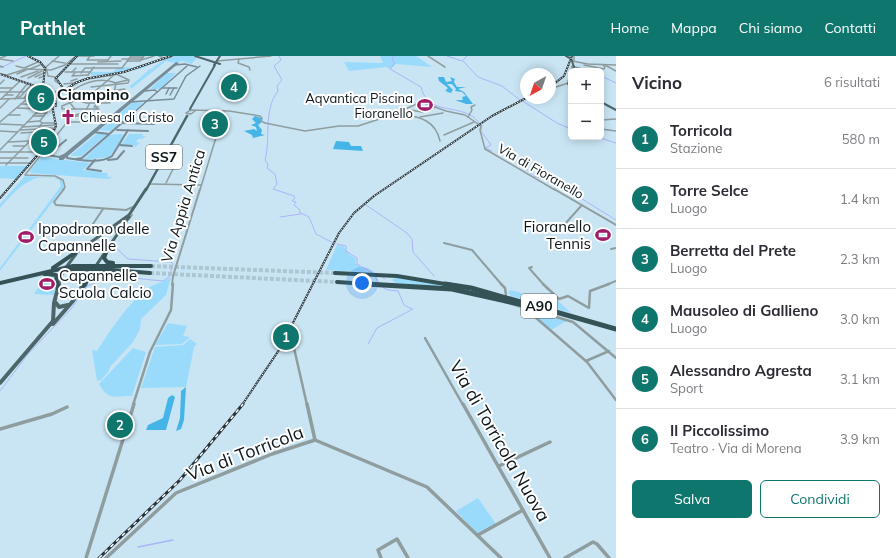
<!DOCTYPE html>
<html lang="it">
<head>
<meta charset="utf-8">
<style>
  body { margin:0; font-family:Mulish,sans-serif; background:#f2f2f3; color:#2b2b33 }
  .controls { position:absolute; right:12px; top:12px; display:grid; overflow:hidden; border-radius:6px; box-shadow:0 2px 10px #0003 }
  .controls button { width:36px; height:36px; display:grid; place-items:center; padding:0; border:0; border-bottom:1px solid #e1e1e2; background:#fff; color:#2b2b33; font:20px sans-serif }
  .compass { position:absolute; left:520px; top:12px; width:36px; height:36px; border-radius:50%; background:#fff; box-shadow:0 2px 10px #0003; rotate:220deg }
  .you { position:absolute; left:362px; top:227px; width:14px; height:14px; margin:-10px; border:3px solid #fff; border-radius:50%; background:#1a73e8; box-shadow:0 0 0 6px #1a73e833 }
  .badge { display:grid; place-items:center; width:26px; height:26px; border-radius:50%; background:#0f766e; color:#fff; font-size:13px; font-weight:700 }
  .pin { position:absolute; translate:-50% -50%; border:2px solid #fff; box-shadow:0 1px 4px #0006 }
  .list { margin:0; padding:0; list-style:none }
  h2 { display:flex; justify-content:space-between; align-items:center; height:52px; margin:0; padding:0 16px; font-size:17px }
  h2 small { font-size:13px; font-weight:400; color:#7c7c81 }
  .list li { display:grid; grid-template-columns:26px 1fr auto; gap:12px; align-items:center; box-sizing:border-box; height:60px; padding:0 16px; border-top:1px solid #e1e1e2 }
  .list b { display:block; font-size:15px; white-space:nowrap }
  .list p { margin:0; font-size:13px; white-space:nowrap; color:#7c7c81 }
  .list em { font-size:13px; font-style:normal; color:#7c7c81 }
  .actions { display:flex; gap:8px; padding:12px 16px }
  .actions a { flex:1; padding:9px 0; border:1px solid #0f766e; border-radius:6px; text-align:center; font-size:14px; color:#0f766e }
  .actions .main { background:#0f766e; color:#fff }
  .map { position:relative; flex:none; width:616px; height:502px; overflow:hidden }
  header { display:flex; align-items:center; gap:24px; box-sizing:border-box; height:56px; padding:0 20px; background:#0f766e; color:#fff }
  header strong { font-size:19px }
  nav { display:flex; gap:22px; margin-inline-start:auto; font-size:14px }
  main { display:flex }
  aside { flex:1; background:#fff }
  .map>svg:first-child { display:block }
  .green { fill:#9adbfc }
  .forest { fill:#44b5e6 }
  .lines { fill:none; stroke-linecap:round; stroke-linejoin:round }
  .stream-far1 { stroke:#acb4f9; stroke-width:1 }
  .stream { stroke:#acb4f9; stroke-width:1.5 }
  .taxiway-far1 { stroke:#788c97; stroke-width:1.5 }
  .taxiway { stroke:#788c97; stroke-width:2 }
  .runway { fill:#788c97; fill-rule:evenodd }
  .major-tunnel-far1 { stroke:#adc6d3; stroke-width:2; stroke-dasharray:2 1; stroke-linecap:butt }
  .major-tunnel { stroke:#adc6d3; stroke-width:2.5; stroke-dasharray:2.5 1; stroke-linecap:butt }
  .highway-tunnel { stroke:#adc6d3; stroke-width:4; stroke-dasharray:4 2; stroke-linecap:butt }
  .minor-far3 { stroke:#8f9d9f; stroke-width:1.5 }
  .minor-far2 { stroke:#8f9d9f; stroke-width:2 }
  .minor-far1 { stroke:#8f9d9f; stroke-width:2.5 }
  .minor { stroke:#8f9d9f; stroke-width:3.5 }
  .major-far3 { stroke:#4d666a; stroke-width:2 }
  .major-far2 { stroke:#4d666a; stroke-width:2.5 }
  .major-far1 { stroke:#4d666a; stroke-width:3 }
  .major { stroke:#4d666a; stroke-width:4 }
  .highway-far1 { stroke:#355357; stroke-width:4 }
  .highway { stroke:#355357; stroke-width:5 }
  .rail-far1-casing { stroke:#27333a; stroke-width:2 }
  .rail-casing { stroke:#27333a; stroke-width:3 }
  .rail-far1 { stroke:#fff; stroke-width:1; stroke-dasharray:1.5; stroke-linecap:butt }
  .rail { stroke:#fff; stroke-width:1.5; stroke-dasharray:4; stroke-linecap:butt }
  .labels { text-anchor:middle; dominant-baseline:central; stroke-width:4; stroke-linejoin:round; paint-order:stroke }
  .far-poi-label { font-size:13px; fill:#0c161b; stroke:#fff; text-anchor:end }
  .far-street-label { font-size:13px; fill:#0c161b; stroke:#fff }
  .shield { fill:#fff; stroke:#555c5f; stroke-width:1 }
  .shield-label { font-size:14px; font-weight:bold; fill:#0c161b }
  .street-label { font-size:15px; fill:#0c161b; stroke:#fff }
  .poi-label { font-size:15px; fill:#0c161b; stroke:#fff; text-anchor:start }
  .far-district-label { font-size:16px; font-weight:bold; fill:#0c161b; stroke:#fff }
  .near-street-label { font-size:18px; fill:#0c161b; stroke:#fff }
</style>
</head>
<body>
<header>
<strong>Pathlet</strong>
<nav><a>Home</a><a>Mappa</a><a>Chi siamo</a><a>Contatti</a></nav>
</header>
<main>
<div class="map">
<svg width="616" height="502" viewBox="0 0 616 502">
  <rect width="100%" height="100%" fill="#c9e5f4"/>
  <g class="green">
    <polygon points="171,0 193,0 197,2 191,8 182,5 175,7 166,5 132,32 129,31 150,13 154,13 152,12 163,5 161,4 140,13 93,20 90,18 91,16 113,16 117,12 129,11 133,13"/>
    <polygon points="380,0 416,0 432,11 396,8 390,13 386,11 349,15 344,6 383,7"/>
    <polygon points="167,17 176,17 160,33 150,33"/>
    <polygon points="133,46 143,47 111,75 100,74"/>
    <polygon points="99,76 107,78 82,100 72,100 71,99"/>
    <polygon points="120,78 126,79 109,101 83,104 109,79"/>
    <polygon points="129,78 143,78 142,80 146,80 142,83 138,83 136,86 140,87 133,93 135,89 121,89"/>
    <polygon points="41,101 90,107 83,114 107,117 108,121 114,121 108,123 31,117 30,115"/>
    <polygon points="0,110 26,110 15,123 0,122"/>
    <path d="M25 120 58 122 62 124 64 131 0 215V212L61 130 59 124C34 112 14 136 0 152V148Z"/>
    <polygon points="337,189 343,190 349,198 356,203 355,207 367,216 326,214"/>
    <polygon points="45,220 55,220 52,231 55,231 54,239 34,238"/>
    <path d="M171 221 166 239 141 263 140 273 133 286 110 311 108 316 101 324 97 325 92 294 97 295C111 273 126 250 147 233 155 227 164 226 171 221Z"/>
    <polygon points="396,221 415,223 503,241 395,227 392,224"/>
    <polygon points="511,234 544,244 553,240 571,257 511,240 508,236"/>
    <polygon points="530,254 562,264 568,264 551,274 535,261"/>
    <polygon points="168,267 187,270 183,280 190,281 182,288 155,289"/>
    <polygon points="190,283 197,288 194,291 186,331 141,332 155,291 183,289"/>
    <path d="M133 292 146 296 132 340C116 340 108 345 99 328Z"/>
    <polygon points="478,442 496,468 478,478 456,455"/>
  </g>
  <g class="forest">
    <polygon points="438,21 444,21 446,26 452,25 450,21 455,23 454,26 457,31 466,31 458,33 464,36 473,48 466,48 455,44 463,44 462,41 466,40 462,36 455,35 456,33 452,28 447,28 453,34 451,36 453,37 446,36 449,36 445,35 448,32 439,25"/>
    <polygon points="255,60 261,62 261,67 258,69 262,74 261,78 265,79 253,82 252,79 244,75 254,73 257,75 256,71 251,69 256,67 252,63"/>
    <polygon points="336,85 349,86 351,90 361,90 363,95 333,93"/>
    <polygon points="186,331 184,364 181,373 176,375 180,362 181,335"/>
    <polygon points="172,339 175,341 166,374 146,374 148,369 163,362 168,342"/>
  </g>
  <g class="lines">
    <g class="stream-far1">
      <path d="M279 0 281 4 274 10 282 24 277 30 278 35C263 54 271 82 265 104L268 108 267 112 275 118 277 128 273 133 294 140 295 142 292 145 296 146 294 149 300 154 299 156 309 161 316 178 333 187"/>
      <path d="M393 0 392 4 395 7 390 13 421 31C427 56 451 50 468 58 475 61 477 65 482 70L481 75 491 89 485 92 492 95"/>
      <polyline points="447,0 462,5"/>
      <polyline points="463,4 467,0"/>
      <polyline points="463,5 478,21 502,30 520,44"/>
      <polyline points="0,12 26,0"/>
      <polyline points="601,20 616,27"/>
      <polyline points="521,44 557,67 571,73"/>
      <polyline points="597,81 616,87"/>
      <polyline points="518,106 533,119"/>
      <polyline points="534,120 558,128 616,164"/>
      <polyline points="366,149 407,177 412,183 413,196 434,220"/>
      <polyline points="280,161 301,158"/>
      <polyline points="337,188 346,190 346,195 357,202 357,208 372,217"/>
      <polyline points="375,220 378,226"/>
      <polyline points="382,221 385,223"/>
      <polyline points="382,231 388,234 398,235 404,249 412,253"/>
      <polyline points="368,288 377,272 413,253"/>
      <polyline points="0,335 28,298 72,252 87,230 113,220 163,225 169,221 173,208 171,206 128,203 114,190 115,187"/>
    </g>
    <polyline class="stream" points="138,491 173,484"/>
    <g class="taxiway-far1">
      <polyline points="175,9 185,8 197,11"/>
      <polyline points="162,32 177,32"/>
      <polyline points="144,35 155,34 157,36"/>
      <polyline points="166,38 169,32"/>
      <polyline points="170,39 174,32"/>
      <polyline points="130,46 174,43 186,20 200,10"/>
      <polyline points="131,59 187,10"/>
    </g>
    <g class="taxiway">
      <polyline points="122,67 154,68"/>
      <polyline points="117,74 148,75"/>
      <polyline points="93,76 109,78"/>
      <path d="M66 84 48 99 59 101 67 98V102C80 104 101 108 112 100L128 74"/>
      <polyline points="119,89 132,90"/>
      <polyline points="76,103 82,102 132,58"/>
      <polyline points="95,104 87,113 101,115"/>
      <polyline points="108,104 117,103 124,95"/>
    </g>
    <polygon class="runway" points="176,6 179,7 63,104 59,104 59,102"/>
    <polyline class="major-tunnel-far1" points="188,59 191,53"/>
    <polyline class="major-tunnel" points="188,60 189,58"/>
    <g class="highway-tunnel">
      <polyline points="151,210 335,217"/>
      <polyline points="150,217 337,226"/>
    </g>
    <g class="minor-far3">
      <polyline points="77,0 94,0"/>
      <polyline points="90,0 87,4 107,4"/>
      <polyline points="159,0 164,2"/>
      <polyline points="428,0 445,11"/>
      <polyline points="574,0 574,5"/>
      <polyline points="131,1 143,1"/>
      <polyline points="0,2 6,0"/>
      <polyline points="0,3 13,5"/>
      <polyline points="122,3 142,3"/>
      <polyline points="239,3 238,7 249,11 250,14"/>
      <polyline points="141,4 154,0"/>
      <polyline points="52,5 65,7"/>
      <polyline points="107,5 111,0"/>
      <polyline points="127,5 140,5 144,0"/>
      <polyline points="217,5 271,0"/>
      <polyline points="572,5 588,8 616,9"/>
      <polyline points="98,6 121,5"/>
      <polyline points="69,8 118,8"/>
      <polyline points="584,9 604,13 605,11 603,9"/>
      <polyline points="605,9 616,15"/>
      <polyline points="0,10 3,11"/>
      <polyline points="16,10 24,12 38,6"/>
      <polyline points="30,13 40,9"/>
      <polyline points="580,13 584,15"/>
      <polyline points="571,15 572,10 589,15"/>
      <polyline points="44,16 44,22"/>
      <polyline points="65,16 90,16"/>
      <polyline points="72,16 76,12"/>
      <polyline points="75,17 72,20 88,19"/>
      <polyline points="81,17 85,12 122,12 131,0"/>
      <polyline points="0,18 7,19 26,13 51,14 65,9 76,0"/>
      <polyline points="17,18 28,13"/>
      <polyline points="88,19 94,11"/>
      <polyline points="21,21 38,15"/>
      <polyline points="35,21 44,17"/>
      <polyline points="28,22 42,15"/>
      <polyline points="39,22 44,20"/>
      <polyline points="71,25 77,23"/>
      <polyline points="568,25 571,20"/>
      <polyline points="115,27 128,24"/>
      <polyline points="0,28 4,24"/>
      <polyline points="64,28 73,27"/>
      <polyline points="91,31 128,27 129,24 116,18"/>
      <polyline points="0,32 12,32"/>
      <polyline points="550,33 568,27"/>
      <polyline points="64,34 88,37"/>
      <polyline points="66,34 82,24 113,19"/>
      <polyline points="0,36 24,36"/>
      <polyline points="94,36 114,19 173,0"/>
      <polyline points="96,37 125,33"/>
      <polyline points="90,38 97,38 93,36"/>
      <polyline points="97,38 119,38"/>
      <polyline points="5,39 13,39"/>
      <polyline points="26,39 30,38 36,32 34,31"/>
      <polyline points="44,39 62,34 61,29 55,25 55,21 48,20 46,11 59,0"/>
      <polyline points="88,39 62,50 62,53 99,53"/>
      <polyline points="96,39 110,47"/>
      <polyline points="17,41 20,41 31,29"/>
      <polyline points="36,41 45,39 49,41"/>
      <path d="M65 41C78 28 98 20 116 27L113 43"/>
      <polyline points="65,41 75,53"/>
      <polyline points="24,42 34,31"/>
      <polyline points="0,43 64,41 90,38"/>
      <polyline points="1,43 19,26"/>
      <polyline points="15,43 27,28"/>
      <polyline points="78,44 86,47 108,47"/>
      <polyline points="37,46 41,42"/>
      <polyline points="41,47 47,42"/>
      <polyline points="21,48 44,49"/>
      <polyline points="43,50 49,45 48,42"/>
      <polyline points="44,50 51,50"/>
      <polyline points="0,52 9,43"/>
      <polyline points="17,52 39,53"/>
      <polyline points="96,53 98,51 94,51 97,47"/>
      <polyline points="405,53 422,56 436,51"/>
      <polyline points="195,55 191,58 186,57 190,54 229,55 260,60 262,62 261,65 265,67 305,75 339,70 358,70 392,59 421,46 446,55 465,59 481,70 480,74 485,93 555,134"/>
      <polyline points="36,57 47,57"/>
      <path d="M397 57C417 61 435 62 440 85"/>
      <polyline points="9,59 20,59"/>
      <polyline points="33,60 44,60"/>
      <polyline points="64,60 71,60"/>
      <polyline points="73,60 85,56 94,39"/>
      <polyline points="73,60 85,60"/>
      <polyline points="420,61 443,57"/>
      <polyline points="468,61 472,54 471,51 475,49"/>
      <polyline points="601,64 616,63"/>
      <polyline points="0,66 27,43"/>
      <polyline points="27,66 40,65"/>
      <polyline points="67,66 80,66"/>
      <polyline points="42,67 56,67"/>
      <polyline points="0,68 23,69"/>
      <polyline points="22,71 56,69"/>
      <polyline points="39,72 53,72 51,77"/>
      <polyline points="601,73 616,75"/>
      <polyline points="20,74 38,73"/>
      <polyline points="0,75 17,76"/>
      <polyline points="21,77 36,76"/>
      <polyline points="35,78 52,77"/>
      <polyline points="444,79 474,66"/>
      <polyline points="39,83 42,78"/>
      <polyline points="8,86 29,85"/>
      <polyline points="13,90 25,90"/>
      <polyline points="0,94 39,54"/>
      <polyline points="0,96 37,96 53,77"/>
      <polyline points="0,102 28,102"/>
      <polyline points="159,103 161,100"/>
      <polyline points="0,107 29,107"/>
      <polyline points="6,109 29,86 42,67 40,65 48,54 40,54"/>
      <polyline points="166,127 174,111"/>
      <polyline points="150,128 201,129"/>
      <polyline points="63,134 65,131 63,124 55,120 25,119 72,60"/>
      <polyline points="200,134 224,55"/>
    </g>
    <g class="minor-far2">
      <polyline points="64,133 54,146 56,149 126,154 133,151"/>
      <polyline points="554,133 616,169"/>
      <polyline points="129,163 132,159"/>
      <polyline points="89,174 103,153"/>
      <polyline points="574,174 564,169 582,149"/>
      <polyline points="444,187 472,194 502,229"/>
      <polyline points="611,193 616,192"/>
      <polyline points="532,211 529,212 544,229"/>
      <polyline points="83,227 89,218"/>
      <polyline points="172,229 173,220 200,133"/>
      <polyline points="606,229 616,225"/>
    </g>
    <g class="minor-far1">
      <polyline points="501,228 505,232 506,239"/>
      <polyline points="543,228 559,243 568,240 589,252 590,235 609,228"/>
      <polyline points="505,246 573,266 616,302"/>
      <polyline points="530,254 535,261 587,306 616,344"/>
      <polyline points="425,282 463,349"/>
      <polyline points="293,286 296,288 294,292"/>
      <polyline points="292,291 289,289 293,286"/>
      <polyline points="294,292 307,349"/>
      <polyline points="586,305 609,295"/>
      <polyline points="133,349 150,296 171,254 173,228"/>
    </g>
    <g class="minor">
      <polyline points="307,348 315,384"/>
      <polyline points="463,348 550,502"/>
      <polyline points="0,373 52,358 67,351"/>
      <polyline points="499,410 550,386"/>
      <polyline points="478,479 523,454"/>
      <polyline points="86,502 134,348"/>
      <polyline points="106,502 176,437 272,398 315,384 427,431 501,502"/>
      <polyline points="381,502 378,494 397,483 408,502"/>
      <polyline points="565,502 593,486 597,488 609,502"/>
    </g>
    <g class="major-far3">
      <polyline points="195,0 220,8"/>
      <polyline points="566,0 570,2"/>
      <polyline points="571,2 574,11 572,15"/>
      <polyline points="214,9 220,0"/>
      <polyline points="571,21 568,28 571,32"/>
      <polyline points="601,46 616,54"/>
      <polyline points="190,53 215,9"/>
    </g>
    <polyline class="major-far2" points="146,134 187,60"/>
    <g class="major-far1">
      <polyline points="108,174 115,172 117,177"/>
      <polyline points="84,191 129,159 146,133"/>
      <polyline points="89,220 129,161"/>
      <polyline points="58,229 64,214 76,198"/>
    </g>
    <g class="major">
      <polyline points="56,247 59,251 68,249"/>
      <polyline points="53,268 73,245 83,229"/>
      <polyline points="0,327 53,265 54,247 59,228"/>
    </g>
    <g class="highway-far1">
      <polyline points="107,194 104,202 107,206 113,207"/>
      <polyline points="53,212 85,190"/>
      <polyline points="66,214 100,213 150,217"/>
      <polyline points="335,217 397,220 451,229"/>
      <polyline points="44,218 56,219 57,229"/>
      <polyline points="337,226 382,229"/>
      <polyline points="0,227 73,210 151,210"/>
      <polyline points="84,229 92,219 105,215"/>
    </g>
    <g class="highway">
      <polyline points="57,228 58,232"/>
      <polyline points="366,228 452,233 528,250"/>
      <polyline points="445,228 471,232 616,273"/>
      <polyline points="83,230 85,228"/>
    </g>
    <defs>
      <g id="rail-far1">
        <polyline points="28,0 40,6 45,12 43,31 48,37"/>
        <polyline points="0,18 35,30 46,36 51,44 56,70 48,87 0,142"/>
        <polyline points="90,22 124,16 171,0"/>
        <polyline points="550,31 564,20 572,0"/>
        <polyline points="61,37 75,27 89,22"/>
        <polyline points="56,50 55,43 63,32 56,22 77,0"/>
        <polyline points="242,349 279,294 339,177 354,157 374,140 492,60 526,42"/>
      </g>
      <polyline id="rail" points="99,502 180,424 243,348"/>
    </defs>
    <use href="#rail-far1" class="rail-far1-casing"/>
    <use href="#rail" class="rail-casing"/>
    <use href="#rail-far1" class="rail-far1"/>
    <use href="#rail" class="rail"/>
  </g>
  <defs>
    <symbol id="stadium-bare" viewBox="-9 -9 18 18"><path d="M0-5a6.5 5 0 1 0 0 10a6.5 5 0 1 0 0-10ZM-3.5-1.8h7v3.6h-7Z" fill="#a01b6a" stroke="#fff" stroke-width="2.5" paint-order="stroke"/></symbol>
    <symbol id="church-bare" viewBox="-9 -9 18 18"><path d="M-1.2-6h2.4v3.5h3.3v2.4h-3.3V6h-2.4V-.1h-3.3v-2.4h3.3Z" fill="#a01b6a" stroke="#fff" stroke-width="2.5" paint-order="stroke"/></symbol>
  </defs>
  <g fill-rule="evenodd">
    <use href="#stadium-bare" x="414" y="38" width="22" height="22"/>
    <use href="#church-bare" x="57" y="50" width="22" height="22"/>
    <use href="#stadium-bare" x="592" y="168" width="22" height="22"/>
    <use href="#stadium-bare" x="15" y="170" width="22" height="22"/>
    <use href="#stadium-bare" x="36" y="217" width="22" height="22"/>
  </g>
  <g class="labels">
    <g class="far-poi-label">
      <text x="413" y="42">Aqvantica Piscina<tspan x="413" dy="15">Fioranello</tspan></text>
      <text x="80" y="61" text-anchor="start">Chiesa di Cristo</text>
    </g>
    <g class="far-street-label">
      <text transform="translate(541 115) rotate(30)">Via di Fioranello</text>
    </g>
    <g class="shield">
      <rect x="146" y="89" width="36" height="24" rx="3"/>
      <rect x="521" y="238" width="36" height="24" rx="3"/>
    </g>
    <g class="shield-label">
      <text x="164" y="101">SS7</text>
      <text x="539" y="250">A90</text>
    </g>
    <g class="street-label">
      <text transform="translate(183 150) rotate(-73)">Via Appia Antica</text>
    </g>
    <g class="poi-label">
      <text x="591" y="170" text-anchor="end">Fioranello<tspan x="591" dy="17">Tennis</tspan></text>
      <text x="38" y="172">Ippodromo delle<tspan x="38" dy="17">Capannelle</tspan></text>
      <text x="59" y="219">Capannelle<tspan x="59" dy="17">Scuola Calcio</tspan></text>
    </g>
    <g class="far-district-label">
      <text x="93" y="38">Ciampino</text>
    </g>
    <g class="near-street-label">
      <text transform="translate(500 385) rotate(60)">Via di Torricola Nuova</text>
      <text transform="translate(245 397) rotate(-21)">Via di Torricola</text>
    </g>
  </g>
</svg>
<div class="controls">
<button>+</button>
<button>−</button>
</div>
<svg class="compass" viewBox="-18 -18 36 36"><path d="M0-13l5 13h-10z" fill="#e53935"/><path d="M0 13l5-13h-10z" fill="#7c7c81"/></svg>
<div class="you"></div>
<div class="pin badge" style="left:286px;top:281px">1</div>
<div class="pin badge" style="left:120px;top:369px">2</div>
<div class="pin badge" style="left:215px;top:68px">3</div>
<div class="pin badge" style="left:234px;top:31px">4</div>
<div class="pin badge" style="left:44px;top:86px">5</div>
<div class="pin badge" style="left:41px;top:42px">6</div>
</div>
<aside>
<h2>Vicino<small>6 risultati</small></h2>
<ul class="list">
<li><span class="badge">1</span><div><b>Torricola</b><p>Stazione</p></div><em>580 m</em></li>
<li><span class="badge">2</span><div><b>Torre Selce</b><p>Luogo</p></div><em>1.4 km</em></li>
<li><span class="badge">3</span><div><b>Berretta del Prete</b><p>Luogo</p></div><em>2.3 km</em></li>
<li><span class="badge">4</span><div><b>Mausoleo di Gallieno</b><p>Luogo</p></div><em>3.0 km</em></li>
<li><span class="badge">5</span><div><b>Alessandro Agresta</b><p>Sport</p></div><em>3.1 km</em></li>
<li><span class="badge">6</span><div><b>Il Piccolissimo</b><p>Teatro · Via di Morena</p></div><em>3.9 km</em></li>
</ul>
<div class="actions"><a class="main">Salva</a><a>Condividi</a></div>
</aside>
</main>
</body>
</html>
